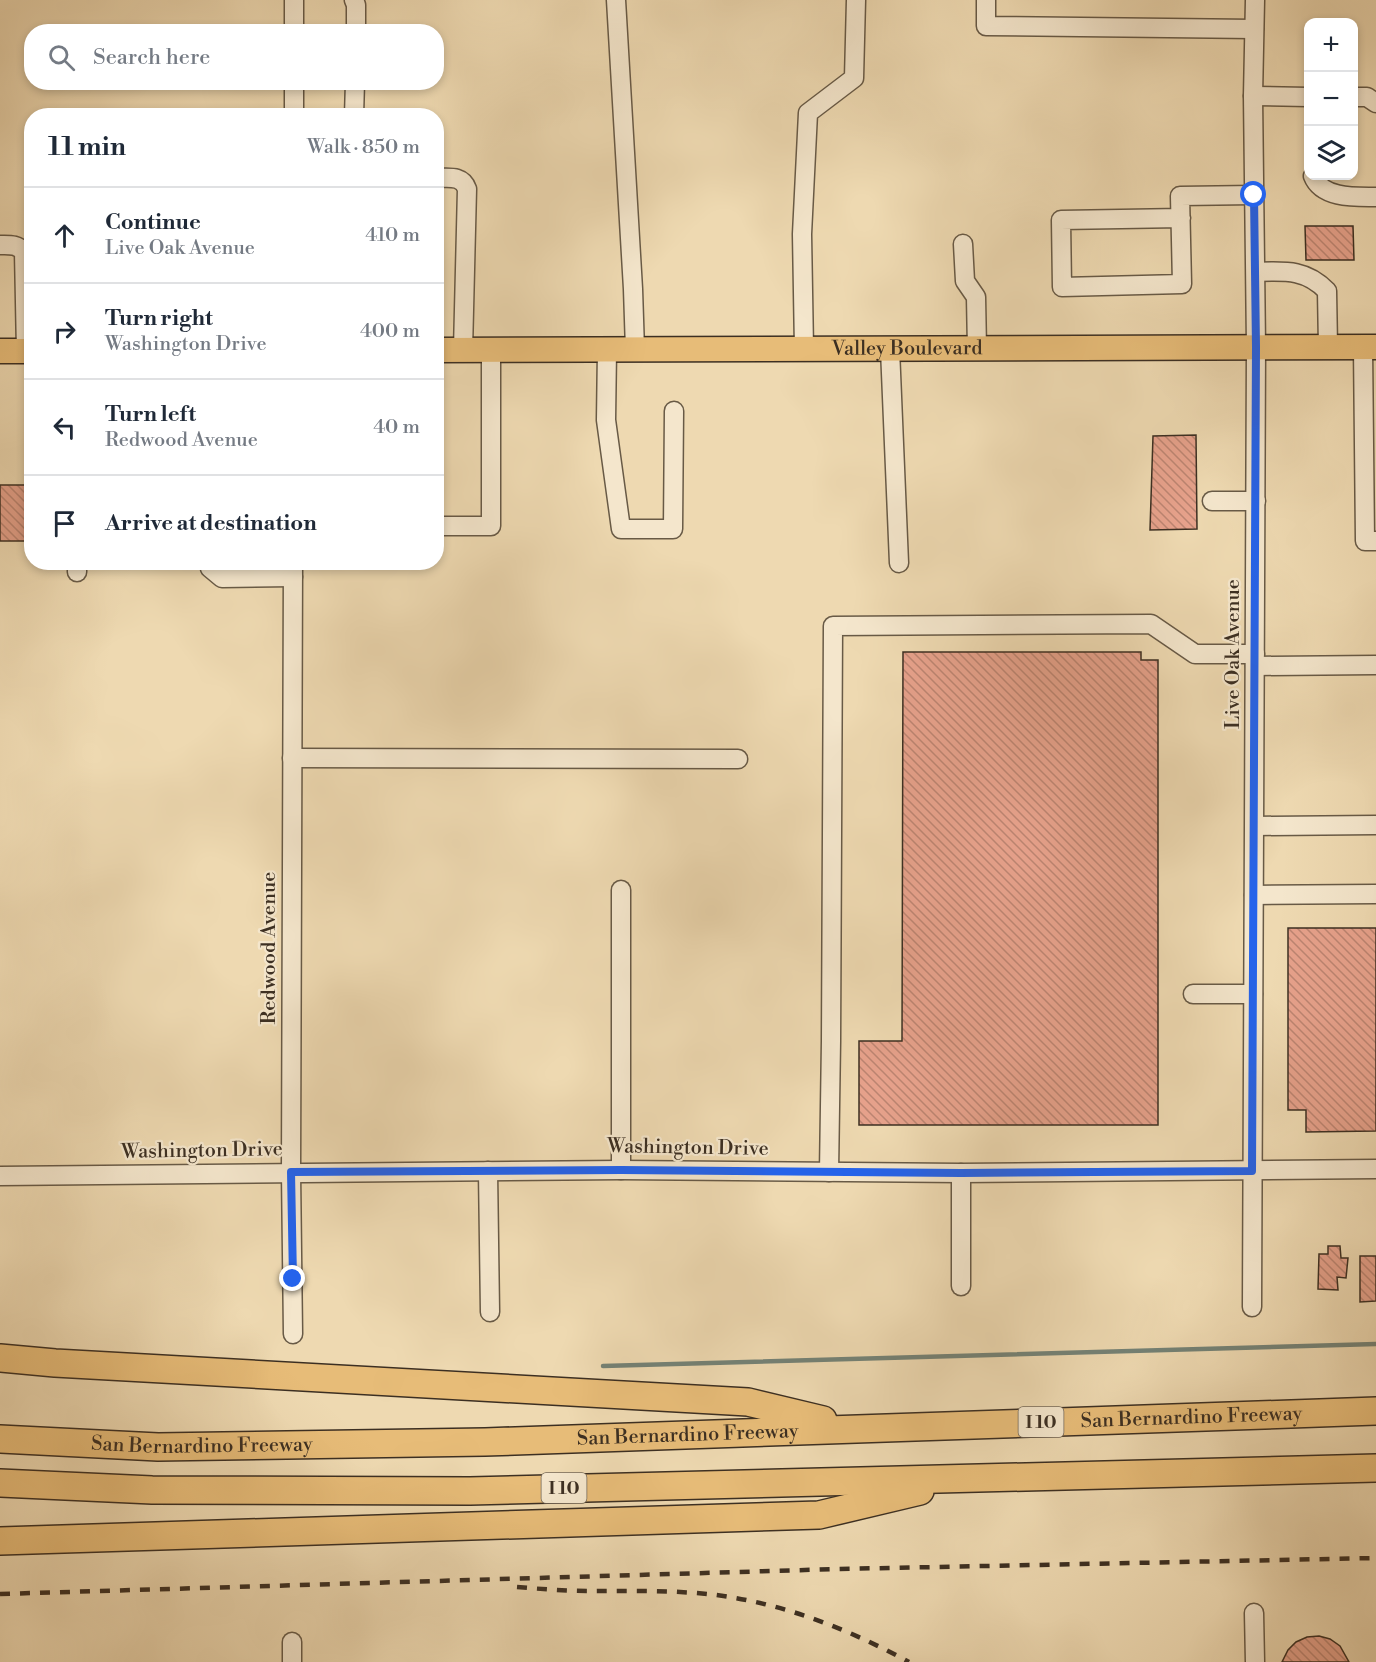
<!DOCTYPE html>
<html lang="en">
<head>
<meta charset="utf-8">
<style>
  body { margin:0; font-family:"Libre Bodoni",serif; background:#f2f2f3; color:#1f2937 }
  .controls { position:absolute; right:18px; top:18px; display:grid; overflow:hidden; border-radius:12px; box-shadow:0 3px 9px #0003 }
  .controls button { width:54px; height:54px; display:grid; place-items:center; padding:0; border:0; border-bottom:2px solid #e0e1e3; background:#fff; color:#1f2937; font:30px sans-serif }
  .stop { position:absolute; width:18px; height:18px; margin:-14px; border:4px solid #2563eb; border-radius:50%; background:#fff }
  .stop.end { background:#2563eb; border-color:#fff; box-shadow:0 2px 6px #0008 }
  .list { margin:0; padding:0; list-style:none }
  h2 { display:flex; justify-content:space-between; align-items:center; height:78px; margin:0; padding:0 24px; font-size:26px }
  h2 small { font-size:20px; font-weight:400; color:#747a83 }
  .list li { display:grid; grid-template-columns:39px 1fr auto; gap:18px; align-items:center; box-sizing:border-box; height:96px; padding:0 24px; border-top:2px solid #e0e1e3 }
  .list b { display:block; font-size:22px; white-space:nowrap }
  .list p { margin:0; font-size:20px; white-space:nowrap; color:#747a83 }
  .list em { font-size:20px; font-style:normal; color:#747a83 }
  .icon { flex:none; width:33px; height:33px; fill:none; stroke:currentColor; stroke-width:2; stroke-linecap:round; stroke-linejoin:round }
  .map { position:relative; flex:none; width:1376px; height:1662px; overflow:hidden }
  .search { position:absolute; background:#fff; box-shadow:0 3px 9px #0003; left:24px; top:24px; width:420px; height:66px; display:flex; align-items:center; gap:15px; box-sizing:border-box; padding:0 21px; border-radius:24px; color:#747a83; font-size:22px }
  .panel { position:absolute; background:#fff; box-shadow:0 3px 9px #0003; left:24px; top:108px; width:420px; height:462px; border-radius:24px }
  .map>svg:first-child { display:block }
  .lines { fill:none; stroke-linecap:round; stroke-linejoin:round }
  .stream { stroke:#748276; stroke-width:4.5 }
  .building { fill:url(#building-back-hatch); stroke:#3c2f22; stroke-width:1.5 }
  .minor-casing { stroke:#685a46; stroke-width:21 }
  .major-casing { stroke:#3c2f22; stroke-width:27 }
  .highway-casing { stroke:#3c2f22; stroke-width:30 }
  .minor { stroke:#f4e6cc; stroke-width:18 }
  .major { stroke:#e7bc78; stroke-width:24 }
  .highway { stroke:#e7bc78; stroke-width:27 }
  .rail { stroke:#3c2f22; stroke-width:4.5; stroke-dasharray:10 10; stroke-linecap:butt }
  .route { stroke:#2563eb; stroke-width:8 }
  .labels { text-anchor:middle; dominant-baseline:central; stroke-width:4.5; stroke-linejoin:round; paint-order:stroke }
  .shield { fill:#f4e6cc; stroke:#736655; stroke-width:1.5 }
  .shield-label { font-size:18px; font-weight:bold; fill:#3c2f22 }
  .street-label { font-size:20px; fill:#3c2f22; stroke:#f4e6cc }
</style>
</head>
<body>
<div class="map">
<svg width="1376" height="1662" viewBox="0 0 1376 1662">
  <defs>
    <pattern id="building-back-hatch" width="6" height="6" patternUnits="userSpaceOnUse" patternTransform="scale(1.5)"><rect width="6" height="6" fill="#e6a18b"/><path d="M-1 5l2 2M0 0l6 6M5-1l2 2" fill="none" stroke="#bc8471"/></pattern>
  </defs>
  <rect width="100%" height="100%" fill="#eed9b1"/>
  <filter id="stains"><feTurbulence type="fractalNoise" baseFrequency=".00333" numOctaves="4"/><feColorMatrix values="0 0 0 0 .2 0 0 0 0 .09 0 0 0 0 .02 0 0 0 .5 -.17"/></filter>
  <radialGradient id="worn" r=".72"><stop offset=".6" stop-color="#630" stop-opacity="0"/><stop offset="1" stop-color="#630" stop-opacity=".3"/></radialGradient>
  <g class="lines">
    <polyline class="stream" points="603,1366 1376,1344"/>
  </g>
  <g class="building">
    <polygon points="1305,226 1353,226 1354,260 1306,260"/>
    <polygon points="1196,435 1197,529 1150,530 1153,436"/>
    <rect x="0" y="485" width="28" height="56"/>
    <polygon points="903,652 1141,652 1141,660 1158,660 1158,1125 859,1125 859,1041 902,1041"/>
    <polygon points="1288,928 1376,928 1376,1131 1306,1132 1306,1110 1288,1110"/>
    <polygon points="1328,1246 1340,1246 1341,1258 1348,1258 1346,1278 1337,1277 1338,1290 1318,1289 1319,1254 1328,1254"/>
    <polygon points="1360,1256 1376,1256 1376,1301 1360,1302"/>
    <polygon points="1319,1636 1330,1639 1340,1646 1349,1662 1282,1662 1288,1650 1296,1642 1307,1637"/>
  </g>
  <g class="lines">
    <defs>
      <g id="minor">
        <polyline points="354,0 356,5 356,32"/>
        <polyline points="616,0 633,289 635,350"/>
        <polyline points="986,0 986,26 1254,29"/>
        <polyline points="294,32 294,0"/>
        <polyline points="1253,96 1308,97"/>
        <polyline points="1354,97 1367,97 1376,103"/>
        <polyline points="294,116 294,82"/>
        <polyline points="354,116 355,82"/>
        <path d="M1313 176C1322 199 1356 197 1376 197"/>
        <path d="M436 178C449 178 462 175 467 189L463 350"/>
        <polyline points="1181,218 1061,220 1062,287 1182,284 1180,196 1254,195"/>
        <polyline points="963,244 965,281 976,297 977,349"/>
        <path d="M0 245C10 245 17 244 24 252L26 351"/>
        <path d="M1256 272C1285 271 1306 269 1327 291L1328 347"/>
        <polyline points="1363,347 1365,541 1376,541"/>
        <polyline points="804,349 802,234 808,113 854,78 856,0"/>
        <polyline points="890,349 899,563"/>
        <polyline points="607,350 606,420 621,529 673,529 674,411"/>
        <polyline points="1212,501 1256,501"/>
        <polyline points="436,526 491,526 491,350"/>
        <polyline points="210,562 210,568 222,578 293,577"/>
        <polyline points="77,572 77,562"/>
        <polyline points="1255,666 1376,665"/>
        <polyline points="292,758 738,759"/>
        <polyline points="1255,826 1376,825"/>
        <polyline points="1254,895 1376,894"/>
        <polyline points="1193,994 1253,994"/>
        <polyline points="621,1170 621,890"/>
        <polyline points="488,1171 490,1312"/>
        <polyline points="829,1172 831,1041 833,626 1151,624 1195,654 1255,654"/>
        <polyline points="961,1173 961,1286"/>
        <polyline points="0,1176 621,1170 961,1173 1376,1169"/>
        <polyline points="1252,1307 1256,347 1253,96 1255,0"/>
        <polyline points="293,1334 291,1172 293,562"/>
        <polyline points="1254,1613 1255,1662"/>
        <polyline points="292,1642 292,1662"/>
      </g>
      <g id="major">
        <path id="s1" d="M436 350 1376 347"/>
        <polyline points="0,351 32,351"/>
      </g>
      <g id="highway">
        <polyline points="0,1358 55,1363 748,1402 823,1420"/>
        <path id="s2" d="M0 1439 158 1447 485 1442 1376 1411"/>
        <polyline points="0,1483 152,1490 470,1491 1376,1468"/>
        <polyline points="0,1541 819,1515 920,1491"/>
      </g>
    </defs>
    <use href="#minor" class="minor-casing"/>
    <use href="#major" class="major-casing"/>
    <use href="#highway" class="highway-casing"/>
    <use href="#minor" class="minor"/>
    <use href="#major" class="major"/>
    <use href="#highway" class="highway"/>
    <g class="rail">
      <path d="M517 1587C541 1589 565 1591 589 1591 631 1591 675 1590 716 1595 785 1604 848 1629 909 1662"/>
      <polyline points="0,1594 838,1569 1376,1558"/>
    </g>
  </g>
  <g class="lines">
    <polyline class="route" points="293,1279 291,1172 621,1170 961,1173 1252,1171 1256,347 1254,195"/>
  </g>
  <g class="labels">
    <g class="shield">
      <rect x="1018.5" y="1407" width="45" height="30" rx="4.5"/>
      <rect x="541.5" y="1473" width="45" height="30" rx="4.5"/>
    </g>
    <g class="shield-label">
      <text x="1041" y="1422">I 10</text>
      <text x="564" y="1488">I 10</text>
    </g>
    <g class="street-label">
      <text stroke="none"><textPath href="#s1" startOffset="471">Valley Boulevard</textPath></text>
      <text transform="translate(1233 654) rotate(-90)">Live Oak Avenue</text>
      <text transform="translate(269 948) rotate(-90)">Redwood Avenue</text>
      <text transform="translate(688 1148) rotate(1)">Washington Drive</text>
      <text transform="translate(202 1151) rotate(-1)">Washington Drive</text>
      <text stroke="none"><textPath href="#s2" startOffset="1192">San Bernardino Freeway</textPath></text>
      <text stroke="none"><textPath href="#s2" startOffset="688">San Bernardino Freeway</textPath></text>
      <text stroke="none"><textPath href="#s2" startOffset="202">San Bernardino Freeway</textPath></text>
    </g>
  </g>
  <rect width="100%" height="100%" filter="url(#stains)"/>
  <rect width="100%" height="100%" fill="url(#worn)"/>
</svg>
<div class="controls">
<button>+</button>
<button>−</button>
<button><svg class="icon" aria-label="layers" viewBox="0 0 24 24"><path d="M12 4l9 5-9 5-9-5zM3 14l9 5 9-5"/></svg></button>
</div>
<div class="stop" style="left:1254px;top:195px"></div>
<div class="stop end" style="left:293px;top:1279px"></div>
<div class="search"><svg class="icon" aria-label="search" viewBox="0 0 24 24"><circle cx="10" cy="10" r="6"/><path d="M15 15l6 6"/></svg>Search here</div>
<section class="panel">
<h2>11 min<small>Walk · 850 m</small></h2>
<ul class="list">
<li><svg class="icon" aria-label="ahead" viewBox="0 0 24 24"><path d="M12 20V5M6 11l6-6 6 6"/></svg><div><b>Continue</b><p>Live Oak Avenue</p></div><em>410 m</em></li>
<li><svg class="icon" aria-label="right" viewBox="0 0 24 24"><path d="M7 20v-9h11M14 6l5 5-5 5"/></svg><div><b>Turn right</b><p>Washington Drive</p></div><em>400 m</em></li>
<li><svg class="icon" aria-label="left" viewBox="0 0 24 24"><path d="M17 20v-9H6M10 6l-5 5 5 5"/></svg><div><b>Turn left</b><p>Redwood Avenue</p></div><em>40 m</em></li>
<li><svg class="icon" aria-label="arrive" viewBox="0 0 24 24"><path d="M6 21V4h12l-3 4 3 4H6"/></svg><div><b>Arrive at destination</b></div></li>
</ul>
</section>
</div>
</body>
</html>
